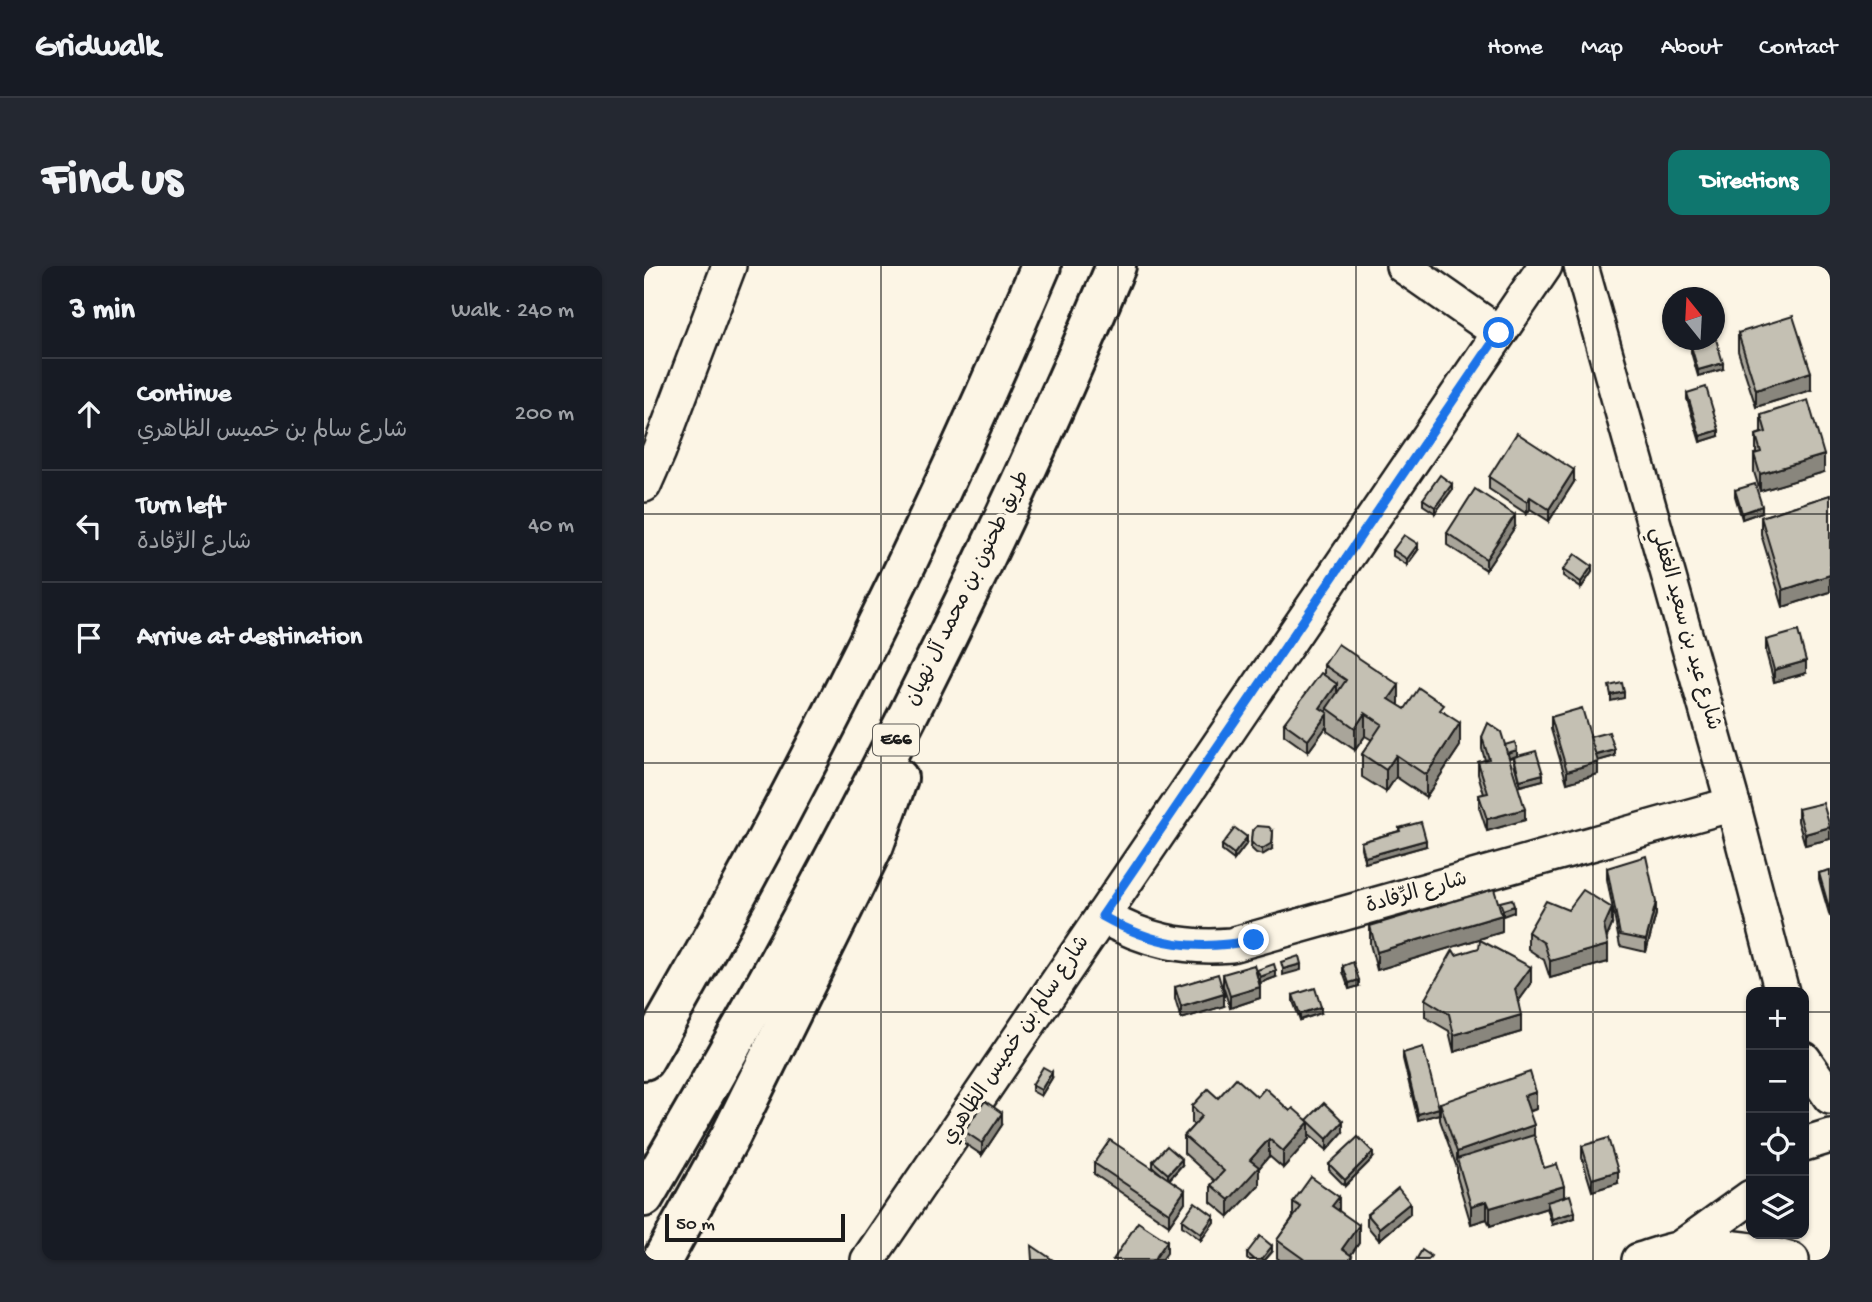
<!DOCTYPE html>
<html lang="en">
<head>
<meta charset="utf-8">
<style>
  body { margin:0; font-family:"Gochi Hand","Playpen Sans Arabic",sans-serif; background:#242831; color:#f1f3f6 }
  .controls { position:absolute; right:21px; bottom:21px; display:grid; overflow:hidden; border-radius:14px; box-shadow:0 2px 5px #0004 }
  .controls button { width:63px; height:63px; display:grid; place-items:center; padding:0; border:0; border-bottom:2px solid #363941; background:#171b24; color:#f1f3f6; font:35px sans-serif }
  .compass { position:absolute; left:1018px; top:21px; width:63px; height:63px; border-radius:50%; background:#171b24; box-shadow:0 2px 5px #0004; rotate:342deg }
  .scale { position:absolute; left:21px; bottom:18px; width:180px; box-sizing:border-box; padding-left:7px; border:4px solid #1c1c1c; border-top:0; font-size:19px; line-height:24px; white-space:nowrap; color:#1c1c1c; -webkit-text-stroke:5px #fcf5e5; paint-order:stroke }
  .stop { position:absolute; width:21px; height:21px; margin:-16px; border:5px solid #1a73e8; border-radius:50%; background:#fff }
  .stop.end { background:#1a73e8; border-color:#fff; box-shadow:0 2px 7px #0008 }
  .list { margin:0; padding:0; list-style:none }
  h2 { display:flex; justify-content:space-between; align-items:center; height:91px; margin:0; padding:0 28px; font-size:30px }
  h2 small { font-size:23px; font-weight:400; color:#9ea1a6 }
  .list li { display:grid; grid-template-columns:46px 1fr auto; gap:21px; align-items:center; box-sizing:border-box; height:112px; padding:0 28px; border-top:2px solid #363941 }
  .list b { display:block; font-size:26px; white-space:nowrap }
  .list p { margin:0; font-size:23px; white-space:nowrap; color:#9ea1a6 }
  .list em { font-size:23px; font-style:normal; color:#9ea1a6 }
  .icon { flex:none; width:38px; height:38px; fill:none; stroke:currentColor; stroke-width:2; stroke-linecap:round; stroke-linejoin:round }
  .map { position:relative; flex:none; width:1186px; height:994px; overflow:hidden; border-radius:14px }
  header { display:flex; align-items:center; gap:42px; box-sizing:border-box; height:98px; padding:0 35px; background:#171b24; border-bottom:2px solid #363941 }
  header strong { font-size:33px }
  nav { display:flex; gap:38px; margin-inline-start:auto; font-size:24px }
  .intro { display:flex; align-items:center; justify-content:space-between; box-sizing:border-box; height:168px; padding:0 42px }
  h1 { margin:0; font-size:49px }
  .button { padding:18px 32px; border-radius:14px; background:#0f766e; color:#fff; font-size:24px; font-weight:700 }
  main { display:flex; gap:42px; padding:0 42px }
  aside { flex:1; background:#171b24; border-radius:14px; box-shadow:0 2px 5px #0004 }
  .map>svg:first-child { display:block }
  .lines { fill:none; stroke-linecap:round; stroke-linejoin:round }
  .minor-casing { stroke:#1c1c1c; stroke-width:38 }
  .highway-casing { stroke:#1c1c1c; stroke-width:44 }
  .minor { stroke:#fcf5e5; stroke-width:33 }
  .highway { stroke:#fcf5e5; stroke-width:38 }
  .wall { fill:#a9a59a; stroke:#1c1c1c; stroke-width:2 }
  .shaded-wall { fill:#89867d; stroke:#1c1c1c; stroke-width:2 }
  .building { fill:#c4c0b3; stroke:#1c1c1c; stroke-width:2 }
  .route { stroke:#1a73e8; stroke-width:9 }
  .grid { fill:none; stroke:#1c1c1c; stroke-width:2; stroke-opacity:0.55 }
  .labels { text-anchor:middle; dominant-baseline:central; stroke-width:7; stroke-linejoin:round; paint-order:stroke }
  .shield { fill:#fcf5e5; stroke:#5f5d58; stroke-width:2 }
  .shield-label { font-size:19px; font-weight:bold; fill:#1c1c1c }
  .street-label { font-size:21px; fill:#1c1c1c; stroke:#fcf5e5 }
</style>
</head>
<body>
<header>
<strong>Gridwalk</strong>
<nav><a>Home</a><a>Map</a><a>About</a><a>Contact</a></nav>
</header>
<div class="intro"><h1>Find us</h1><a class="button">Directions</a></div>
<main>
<aside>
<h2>3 min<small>Walk · 240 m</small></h2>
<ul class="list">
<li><svg class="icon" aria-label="ahead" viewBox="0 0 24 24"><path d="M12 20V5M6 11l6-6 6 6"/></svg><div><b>Continue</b><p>شارع سالم بن خميس الظاهري</p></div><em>200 m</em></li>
<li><svg class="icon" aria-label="left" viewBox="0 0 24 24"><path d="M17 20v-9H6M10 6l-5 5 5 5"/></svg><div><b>Turn left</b><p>شارع الرِّفادة</p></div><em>40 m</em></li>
<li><svg class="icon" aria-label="arrive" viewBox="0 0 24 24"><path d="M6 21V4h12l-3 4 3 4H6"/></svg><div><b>Arrive at destination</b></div></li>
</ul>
</aside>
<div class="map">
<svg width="1186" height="994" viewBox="0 0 1186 994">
  <rect width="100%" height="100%" fill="#fcf5e5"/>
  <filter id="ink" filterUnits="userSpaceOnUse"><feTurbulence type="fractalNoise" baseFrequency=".0143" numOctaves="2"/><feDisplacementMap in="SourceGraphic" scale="14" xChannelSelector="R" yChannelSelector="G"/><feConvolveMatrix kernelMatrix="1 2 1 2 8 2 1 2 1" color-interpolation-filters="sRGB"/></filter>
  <g filter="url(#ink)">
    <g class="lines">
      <defs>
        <g id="minor">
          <polyline points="759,0 855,67"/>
          <polyline points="937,0 1089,538 1138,726"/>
          <polyline points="0,219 15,185 85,0"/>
          <path d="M458 650C500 674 539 683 587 679L1089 538"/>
          <polyline points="1160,793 1186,831"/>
          <polyline points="1160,878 1186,870"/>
          <polyline points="1036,982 1107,931"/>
          <polyline points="224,994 901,0"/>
          <path d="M995 994C1009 990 1023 984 1038 982 1075 977 1113 983 1148 994"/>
        </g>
        <g id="highway">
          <path d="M0 794C148 538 282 272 397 0"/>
          <path d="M0 931C177 631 337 321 472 0"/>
          <polyline points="18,994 87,869 210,620 230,579 254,512"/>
        </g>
      </defs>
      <use href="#minor" class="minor-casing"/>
      <use href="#highway" class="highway-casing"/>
      <use href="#minor" class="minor"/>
      <use href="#highway" class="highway"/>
    </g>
    <g class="wall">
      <polygon points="1094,67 1167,124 1112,141 1094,85"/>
      <polygon points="1047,80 1079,103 1054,110 1047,86"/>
      <polygon points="1043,127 1075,170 1056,176 1043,133"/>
      <polygon points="1117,149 1180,206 1116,225 1110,206 1110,188 1112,188 1112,169 1117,167"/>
      <polygon points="845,211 930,216 905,255 886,243 883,248 845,223"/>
      <polygon points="808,224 791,247 779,239 779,233"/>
      <polygon points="1091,224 1118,246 1098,253 1091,230"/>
      <polygon points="1186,229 1186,326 1139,341 1117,268 1117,251"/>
      <polygon points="871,261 842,304 803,279 803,267"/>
      <polygon points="749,284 774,284 763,299 749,290"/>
      <polygon points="919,304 948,306 937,322 919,310"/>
      <polygon points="1122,374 1162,407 1130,416 1122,386"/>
      <polygon points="680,399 761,443 800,446 816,480 782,531 752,511 742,526 718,511 718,488 728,474 721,470 711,484 683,465 683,460 664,486 640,469 640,457 680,410"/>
      <polygon points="907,451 946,471 971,490 953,495 954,508 923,517 907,463"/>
      <polygon points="838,471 861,479 873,490 865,492 881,554 843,565 835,541 835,529 840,528 834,508 834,496 841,494 838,483"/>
      <polygon points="870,491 899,514 876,520 870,497"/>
      <polygon points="1154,543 1186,573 1161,579 1154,555"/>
      <polygon points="755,562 782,580 721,597 717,582 717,576 755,565"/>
      <polygon points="608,565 628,583 618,589 612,587 607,582"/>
      <polygon points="603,577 590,594 578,585 578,579"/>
      <polygon points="963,602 1012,648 1002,686 976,680 963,613"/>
      <polygon points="1186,604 1186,651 1175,613 1175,607"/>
      <polygon points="968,659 962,672 964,696 906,712 900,694 884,683 884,666"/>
      <polygon points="726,660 858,666 733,704 726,678"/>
      <polygon points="812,689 887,718 874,736 877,766 810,786 805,765 781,751 781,733"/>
      <polygon points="699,700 715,720 705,723 699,706"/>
      <polygon points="613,704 632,711 616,717 616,732 586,742 579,720 579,708 613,709"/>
      <polygon points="531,721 580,740 537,753 531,733"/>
      <polygon points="649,729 677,747 656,754 649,735"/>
      <polygon points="759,787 795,848 774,854 759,793"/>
      <polygon points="408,812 397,830 388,825 388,819"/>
      <polygon points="613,831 646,845 663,854 699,866 683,884 665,869 665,873 639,902 625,890 615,902 615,919 585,951 567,936 567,919 571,915 540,887 540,870 550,859 548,857 548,840 574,832"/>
      <polygon points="796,837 892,843 885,846 890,870 900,902 920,931 931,952 908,959 903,942 846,960 843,953 827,958 813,911 813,902 796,854"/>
      <polygon points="358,859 338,889 320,877 320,865"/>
      <polygon points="938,880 974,917 948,925 938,892"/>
      <polygon points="729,892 701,920 685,904 685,898"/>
      <polygon points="509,895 538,899 525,914 541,936 525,959 450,908 450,897 522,912 509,901"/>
      <polygon points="649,936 695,945 715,977 707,989 708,994 636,994 633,992 633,974 649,951"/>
      <polygon points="723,948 766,948 735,974 723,960"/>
      <polygon points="538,954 570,956 557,974 538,960"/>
      <polygon points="628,986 621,994 604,994 603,993 603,987"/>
    </g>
    <g class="shaded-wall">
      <polygon points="1079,97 1079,103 1054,110 1054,104"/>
      <polygon points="1167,106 1167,124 1112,141 1112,124"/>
      <polygon points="1075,164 1075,170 1056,176 1056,170"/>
      <polygon points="1180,189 1180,206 1116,225 1116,208"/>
      <polygon points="930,204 930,216 905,255 905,243"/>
      <polygon points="808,218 808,224 791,247 791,241"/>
      <polygon points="886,231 886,243 883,248 883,236"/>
      <polygon points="1118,240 1118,246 1098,253 1098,247"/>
      <polygon points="871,249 871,261 842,304 842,293"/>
      <polygon points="774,278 774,284 763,299 763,293"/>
      <polygon points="948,300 948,306 937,322 937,316"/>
      <polygon points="1186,309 1186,326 1139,341 1139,324"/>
      <polygon points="1162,395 1162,407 1130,416 1130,404"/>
      <polygon points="693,418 693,430 683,442 683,444 676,454 676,442"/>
      <polygon points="755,419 755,441 745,433"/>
      <polygon points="980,426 980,432 967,435 967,429"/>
      <polygon points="721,447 721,470 711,484 711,462"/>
      <polygon points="683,449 683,460 664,486 664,474"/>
      <polygon points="816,457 816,480 782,531 782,509"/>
      <polygon points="873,484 873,490 863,493 863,487"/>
      <polygon points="971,484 971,490 950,496 950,490"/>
      <polygon points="752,489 752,511 742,526 742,504"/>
      <polygon points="954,496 954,508 923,517 923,505"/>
      <polygon points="899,508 899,514 876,520 876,514"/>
      <polygon points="881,543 881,554 843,565 843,553"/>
      <polygon points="1186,561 1186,573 1161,579 1161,568"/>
      <polygon points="629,566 628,583 618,589 618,583"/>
      <polygon points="603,571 603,577 590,594 590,588"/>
      <polygon points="782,574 782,580 721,597 721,591"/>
      <polygon points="1012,636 1012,648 1002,686 1002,674"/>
      <polygon points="870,640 870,646 859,650 859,644"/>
      <polygon points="968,642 968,659 960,678 960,660"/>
      <polygon points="858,649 858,666 733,704 733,686"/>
      <polygon points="964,679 964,696 906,712 906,695"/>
      <polygon points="657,698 657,704 639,709 639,703"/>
      <polygon points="887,701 887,718 871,740 871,723"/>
      <polygon points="632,705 632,711 616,717 616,711"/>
      <polygon points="715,714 715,720 705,723 705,717"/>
      <polygon points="616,721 616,732 586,742 586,730"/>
      <polygon points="580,728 580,740 537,753 537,741"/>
      <polygon points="677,741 677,747 656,754 656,748"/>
      <polygon points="877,749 877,766 810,786 810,769"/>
      <polygon points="408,806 408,812 397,830 397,824"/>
      <polygon points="892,826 892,843 880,847 880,830"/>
      <polygon points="795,842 795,848 774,854 774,848"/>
      <polygon points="358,847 358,859 338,889 338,877"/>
      <polygon points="699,855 699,866 683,884 683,873"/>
      <polygon points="665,856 665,873 639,902 639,885"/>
      <polygon points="890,859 890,877 813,894 813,886"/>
      <polygon points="625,873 625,890 615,902 615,919 585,951 585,934 606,894"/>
      <polygon points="729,886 729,892 701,920 701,914"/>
      <polygon points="538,893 538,899 524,914 524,908"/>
      <polygon points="974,905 974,917 948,925 948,913"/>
      <polygon points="920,920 920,937 903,936 903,942 846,960 846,942"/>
      <polygon points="541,924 541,936 525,959 525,947"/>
      <polygon points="695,931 695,948 688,940"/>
      <polygon points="843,935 843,953 827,958 827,940"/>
      <polygon points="766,937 766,948 735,974 735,962"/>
      <polygon points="931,946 931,952 908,959 908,953"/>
      <polygon points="570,950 570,956 557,974 557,968"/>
      <polygon points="715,959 715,977 703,994 698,983"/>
      <polygon points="523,975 523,987 518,994 510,994"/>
      <polygon points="628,980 628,986 621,994 617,994"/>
    </g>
    <g class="building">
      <polygon points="1149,50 1167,106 1112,124 1094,67"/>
      <polygon points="1072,73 1079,97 1054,104 1047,80"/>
      <polygon points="1062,121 1075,164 1056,170 1043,127"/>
      <polygon points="1164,134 1180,189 1116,208 1110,188 1117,186 1112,169 1122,166 1117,149"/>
      <polygon points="873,167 930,204 905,243 886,231 883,236 845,211"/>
      <polygon points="796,209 808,218 791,241 779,233"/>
      <polygon points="1111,218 1118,240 1098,247 1091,224"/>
      <polygon points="831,223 871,249 842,293 803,267"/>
      <polygon points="1186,229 1186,309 1139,324 1117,251"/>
      <polygon points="760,269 774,278 763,293 749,284"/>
      <polygon points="931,288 948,300 937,316 919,304"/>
      <polygon points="1154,365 1162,395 1130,404 1122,374"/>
      <polygon points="694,378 755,419 745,433 761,443 775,422 800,439 796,444 816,457 782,509 752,489 742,504 718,488 738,458 721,447 711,462 683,442 702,414 680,399"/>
      <polygon points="677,407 693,418 676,442 684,447 664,474 640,457"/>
      <polygon points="978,417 980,426 967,429 965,420"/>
      <polygon points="938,442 954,496 923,505 907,451"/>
      <polygon points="844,457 857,466 881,543 843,553 835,529 844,527 834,496 845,493 838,471"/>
      <polygon points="965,466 971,484 952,489 946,471"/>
      <polygon points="871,476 873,484 863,487 861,479"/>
      <polygon points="892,485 899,508 876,514 870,491"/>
      <polygon points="1179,537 1186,561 1161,568 1154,543"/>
      <polygon points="777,556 782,574 721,591 717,576 756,565 755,562"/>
      <polygon points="613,560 625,561 629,566 628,577 618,583 612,581 607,576 608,565"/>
      <polygon points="591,562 603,571 590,588 578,579"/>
      <polygon points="1002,590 1012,636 1002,674 976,669 963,602"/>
      <polygon points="1186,604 1186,645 1175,607"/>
      <polygon points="850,623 858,649 733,686 726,660"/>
      <polygon points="939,624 968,642 960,660 964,679 906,695 900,677 884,666 902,635 924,644"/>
      <polygon points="868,633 870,640 859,644 856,636"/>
      <polygon points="836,674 887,701 871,723 877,749 810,769 805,748 781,733 809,684 812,689 835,682"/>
      <polygon points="655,690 657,698 639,703 637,696"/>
      <polygon points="709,696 715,714 705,717 699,700"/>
      <polygon points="630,698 632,705 616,711 613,704"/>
      <polygon points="610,699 616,721 586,730 579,708"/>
      <polygon points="574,708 580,728 537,741 531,721"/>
      <polygon points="671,722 677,741 656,748 649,729"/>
      <polygon points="779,781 795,842 774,848 759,787"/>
      <polygon points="399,801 408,806 397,824 388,819"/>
      <polygon points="886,806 892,826 880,830 890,859 813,886 796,837"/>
      <polygon points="592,812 613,831 621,822 646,845 649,842 665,856 639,885 625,873 606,894 615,901 585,934 567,919 580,905 540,870 558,850 548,840 564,823 574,832"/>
      <polygon points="341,835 358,847 338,877 320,865"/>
      <polygon points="680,837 699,855 683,873 663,854"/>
      <polygon points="890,869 900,902 913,898 920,920 846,942 843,935 827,940 813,893"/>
      <polygon points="714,871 729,886 701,914 685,898"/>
      <polygon points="964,872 974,905 948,913 938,880"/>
      <polygon points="466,874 541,924 525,947 450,897"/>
      <polygon points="523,880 538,893 524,908 509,895"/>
      <polygon points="667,911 695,931 688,940 715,959 698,983 708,990 705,994 661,994 633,974 657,941 649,936"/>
      <polygon points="754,922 766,937 735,962 723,948"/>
      <polygon points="926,929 931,946 908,953 903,936"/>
      <polygon points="551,936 570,950 557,968 538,954"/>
      <polygon points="494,956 523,975 510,994 469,994"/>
      <polygon points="616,970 628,980 617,994 611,994 603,987"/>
      <polygon points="387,979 409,994 388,994"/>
      <polygon points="778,984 787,990 784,994 772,994"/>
    </g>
  </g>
  <g class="lines" filter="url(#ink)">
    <path class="route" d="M610 674C552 686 509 679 458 650L855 67"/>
  </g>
  <path class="grid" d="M237 0V994M474 0V994M712 0V994M949 0V994M0 248H1186M0 497H1186M0 746H1107M1160 746H1186"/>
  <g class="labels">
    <rect class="shield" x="229" y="458.5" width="46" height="31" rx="5"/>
    <g class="shield-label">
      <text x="252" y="474">E66</text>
    </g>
    <g class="street-label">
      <text transform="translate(325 323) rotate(-64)">طريق طحنون بن محمد آل نهيان</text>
      <text transform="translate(1040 363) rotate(74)">شارع عيد بن سعيد الغفلي</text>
      <text transform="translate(773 628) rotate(-16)">شارع الرِّفادة</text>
      <text transform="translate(373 775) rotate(-56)">شارع سالم بن خميس الظاهري</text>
    </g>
  </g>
</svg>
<div class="controls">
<button>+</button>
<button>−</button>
<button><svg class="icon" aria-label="locate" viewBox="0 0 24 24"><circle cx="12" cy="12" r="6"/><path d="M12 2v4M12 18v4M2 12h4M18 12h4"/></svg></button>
<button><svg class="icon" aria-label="layers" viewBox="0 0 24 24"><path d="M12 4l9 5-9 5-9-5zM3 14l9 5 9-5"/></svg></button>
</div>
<svg class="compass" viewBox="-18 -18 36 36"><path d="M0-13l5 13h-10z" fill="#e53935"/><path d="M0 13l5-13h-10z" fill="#9ea1a6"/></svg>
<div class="scale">50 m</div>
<div class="stop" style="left:855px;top:67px"></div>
<div class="stop end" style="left:610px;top:674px"></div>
</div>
</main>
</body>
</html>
